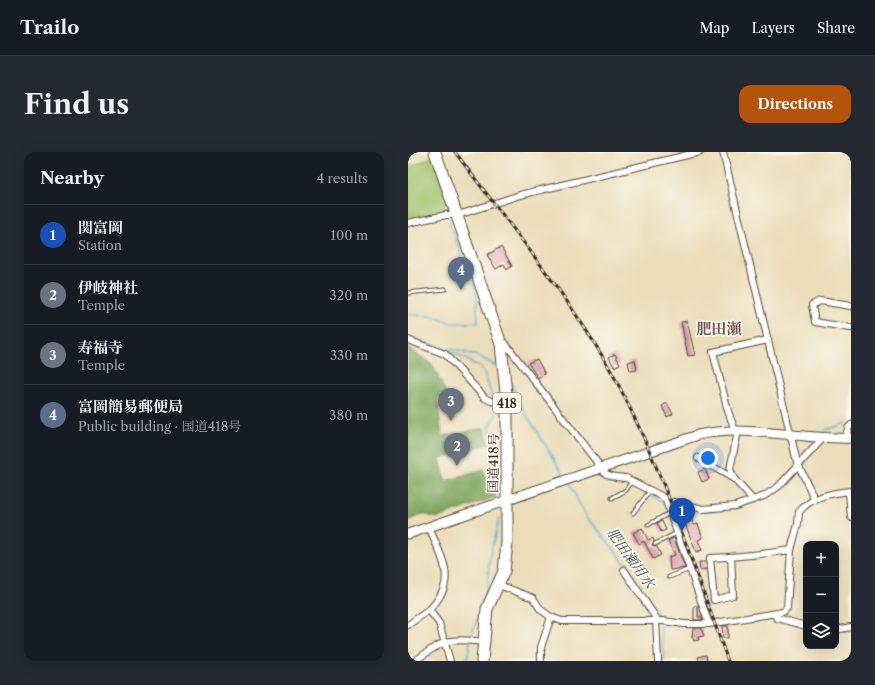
<!DOCTYPE html>
<html lang="en">
<head>
<meta charset="utf-8">
<style>
  body { margin:0; font-family:"Libre Caslon Text","Noto Serif JP",serif; background:#242831; color:#f1f3f6 }
  .controls { position:absolute; right:12px; bottom:12px; display:grid; overflow:hidden; border-radius:8px; box-shadow:0 4px 16px #0002 }
  .controls button { width:36px; height:36px; display:grid; place-items:center; padding:0; border:0; border-bottom:1px solid #363941; background:#171b24; color:#f1f3f6; font:20px sans-serif }
  .you { position:absolute; left:300px; top:306px; width:14px; height:14px; margin:-10px; border:3px solid #fff; border-radius:50%; background:#1a73e8; box-shadow:0 0 0 6px #1a73e833 }
  .badge { display:grid; place-items:center; width:26px; height:26px; border-radius:50%; background:#b45309; color:#fff; font-size:13px; font-weight:700 }
  .pin { position:absolute; translate:-50% -33px; filter:drop-shadow(0 1px 2px #0008) }
  .pin::after { content:''; position:absolute; top:21px; width:14px; height:12px; background:inherit; clip-path:polygon(0 0,100% 0,50% 100%) }
  .list { margin:0; padding:0; list-style:none }
  h2 { display:flex; justify-content:space-between; align-items:center; height:52px; margin:0; padding:0 16px; font-size:17px }
  h2 small { font-size:13px; font-weight:400; color:#9ea1a6 }
  .list li { display:grid; grid-template-columns:26px 1fr auto; gap:12px; align-items:center; box-sizing:border-box; height:60px; padding:0 16px; border-top:1px solid #363941 }
  .list b { display:block; font-size:15px; white-space:nowrap }
  .list p { margin:0; font-size:13px; white-space:nowrap; color:#9ea1a6 }
  .list em { font-size:13px; font-style:normal; color:#9ea1a6 }
  .icon { flex:none; width:22px; height:22px; fill:none; stroke:currentColor; stroke-width:2; stroke-linecap:round; stroke-linejoin:round }
  .map { position:relative; flex:none; width:443px; height:509px; overflow:hidden; border-radius:12px }
  header { display:flex; align-items:center; gap:24px; box-sizing:border-box; height:56px; padding:0 20px; background:#171b24; border-bottom:1px solid #363941 }
  header strong { font-size:19px }
  nav { display:flex; gap:22px; margin-inline-start:auto; font-size:14px }
  .intro { display:flex; align-items:center; justify-content:space-between; box-sizing:border-box; height:96px; padding:0 24px }
  h1 { margin:0; font-size:28px }
  .button { padding:10px 18px; border-radius:12px; background:#b45309; color:#fff; font-size:14px; font-weight:700 }
  main { display:flex; gap:24px; padding:0 24px }
  aside { flex:1; background:#171b24; border-radius:12px; box-shadow:0 4px 16px #0002 }
  .map>svg:first-child { display:block }
  .green { fill:#9ec16b; stroke:#6c7644 }
  .forest { fill:#7ea75f; stroke:#5c683e }
  .lines { fill:none; stroke-linecap:round; stroke-linejoin:round }
  .stream { stroke:#5aafd6; stroke-width:1.5 }
  .building { fill:#d393a9 }
  .lane-casing { stroke:#554535; stroke-width:5 }
  .street-casing { stroke:#554535; stroke-width:8 }
  .secondary-casing { stroke:#554535; stroke-width:11 }
  .highway-casing { stroke:#554535; stroke-width:13 }
  .lane { stroke:#fff; stroke-width:3 }
  .street { stroke:#fff; stroke-width:6 }
  .secondary { stroke:#fff; stroke-width:9 }
  .highway { stroke:#fff; stroke-width:11 }
  .rail-casing { stroke:#3b2a1e; stroke-width:3 }
  .rail { stroke:#fbf7ec; stroke-width:1.5; stroke-dasharray:4.5; stroke-linecap:butt }
  .labels { text-anchor:middle; dominant-baseline:central; stroke-width:3.5; stroke-linejoin:round; paint-order:stroke }
  .shield { fill:#fbf7ec; stroke:#75685c; stroke-width:1 }
  .shield-label { font-size:12px; font-weight:bold; fill:#3b2a1e }
  .street-label { font-size:13px; fill:#3b2a1e; stroke:#fbf7ec }
  .water-label { font-size:14px; font-style:italic; fill:#46595e; stroke:#fbf7ec }
  .quarter-label { font-size:15px; font-weight:bold; fill:#704f4f; stroke:#fbf7ec }
</style>
</head>
<body>
<header>
<strong>Trailo</strong>
<nav><a>Map</a><a>Layers</a><a>Share</a></nav>
</header>
<div class="intro"><h1>Find us</h1><a class="button">Directions</a></div>
<main>
<aside>
<h2>Nearby<small>4 results</small></h2>
<ul class="list">
<li><span class="badge" style="background:#1a4fb4">1</span><div><b>関富岡</b><p>Station</p></div><em>100 m</em></li>
<li><span class="badge" style="background:#6b7280">2</span><div><b>伊岐神社</b><p>Temple</p></div><em>320 m</em></li>
<li><span class="badge" style="background:#6b7280">3</span><div><b>寿福寺</b><p>Temple</p></div><em>330 m</em></li>
<li><span class="badge" style="background:#5c6f8a">4</span><div><b>富岡簡易郵便局</b><p>Public building · 国道418号</p></div><em>380 m</em></li>
</ul>
</aside>
<div class="map">
<svg width="443" height="509" viewBox="0 0 443 509">
  <rect width="100%" height="100%" fill="#fbf7ec"/>
  <filter id="ink" filterUnits="userSpaceOnUse"><feTurbulence type="fractalNoise" baseFrequency=".025" numOctaves="2"/><feDisplacementMap in="SourceGraphic" scale="8" xChannelSelector="R" yChannelSelector="G"/><feConvolveMatrix kernelMatrix="1 2 1 2 8 2 1 2 1" color-interpolation-filters="sRGB"/></filter>
  <filter id="wash" filterUnits="userSpaceOnUse"><feTurbulence type="fractalNoise" baseFrequency=".012" numOctaves="4" result="noise"/><feDisplacementMap in="SourceGraphic" scale="16" xChannelSelector="R" yChannelSelector="G"/><feGaussianBlur stdDeviation="0.9" result="paint"/><feColorMatrix in="noise" values="0 0 0 0 0 0 0 0 0 0 0 0 0 0 0 0 0 1.4 0 .05"/><feComposite in="paint" operator="in"/></filter>
  <g filter="url(#wash)">
    <rect width="100%" height="100%" fill="#ebddba"/>
    <polygon class="green" points="24,5 43,58 12,64 0,68 0,15"/>
    <polygon class="forest" points="0,196 24,212 39,243 29,246 34,284 76,276 81,292 32,306 37,329 76,318 77,325 87,323 87,345 30,366 14,362 0,369"/>
    <g class="lines">
      <g class="stream">
        <polyline points="0,163 23,164 43,171 70,171 68,139 50,94 42,73 43,69"/>
        <polyline points="7,187 36,196"/>
        <polyline points="36,196 72,215 76,220 85,247"/>
        <polyline points="42,197 70,204 90,215"/>
        <polyline points="102,229 115,257 158,326"/>
        <polyline points="87,251 89,261 81,276 91,307 92,340"/>
        <polyline points="417,278 439,271"/>
        <polyline points="394,315 401,306"/>
        <polyline points="182,323 183,325 193,322 203,331 217,329 256,350"/>
        <polyline points="161,331 177,362 210,402 249,459 250,465"/>
        <polyline points="374,335 391,318"/>
        <polyline points="360,345 366,341"/>
        <polyline points="261,353 286,360 314,358"/>
        <polyline points="328,357 347,350"/>
        <polyline points="252,470 256,509"/>
        <polyline points="63,487 79,434 82,403 91,366"/>
        <polyline points="59,509 62,490"/>
      </g>
    </g>
    <g id="blocks">
      <g class="building">
        <polygon points="93,95 104,114 99,118 96,112 88,117 79,103"/>
        <polygon points="279,169 287,203 280,204 273,170"/>
        <polygon points="207,202 212,212 206,215 201,205"/>
        <polygon points="129,207 137,222 130,226 120,211"/>
        <polygon points="227,208 229,218 222,219 220,210"/>
        <polygon points="259,251 265,262 259,265 254,254"/>
        <polygon points="297,317 301,327 294,330 290,320"/>
        <polygon points="280,358 286,373 290,372 295,386 290,388 294,398 288,400 273,361"/>
        <polygon points="254,369 258,378 253,380 249,371"/>
        <polygon points="234,376 240,388 245,386 246,389 244,393 249,395 253,403 245,407 236,389 231,392 225,381"/>
        <polygon points="266,386 277,416 262,418 261,405 267,403 260,389"/>
        <polygon points="291,410 298,410 299,417 292,418"/>
        <polygon points="286,454 290,454 290,465 294,465 294,468 286,468"/>
        <polygon points="314,474 320,474 320,486 315,486"/>
        <polygon points="285,476 293,476 296,484 290,485 291,488 286,489 284,485"/>
        <polygon points="298,503 299,509 291,509 290,505"/>
      </g>
    </g>
  </g>
  <g filter="url(#ink)">
    <use href="#blocks" fill-opacity="0" stroke="#554535" stroke-width="1"/>
    <g class="lines">
      <defs>
        <g id="lane">
          <polyline points="0,141 37,137"/>
          <polyline points="204,346 218,338 224,329"/>
          <polyline points="225,361 242,339"/>
          <polyline points="240,373 263,360"/>
          <polyline points="247,392 269,381"/>
          <polyline points="261,425 282,417"/>
        </g>
        <g id="street">
          <polyline points="315,0 389,310 407,348"/>
          <polyline points="0,71 38,63 50,63 112,43 292,0"/>
          <polyline points="443,154 412,149 404,153 407,170 443,176"/>
          <polyline points="0,188 37,202 77,246 83,249 99,251"/>
          <polyline points="93,192 97,191 198,322 208,325 218,326 257,346 301,472"/>
          <polyline points="438,286 440,276 443,273"/>
          <polyline points="290,306 326,327"/>
          <polyline points="441,340 443,365"/>
          <polyline points="345,348 326,327 322,317 329,284 320,259 305,200 360,188"/>
          <polyline points="266,350 295,357 327,354 356,344 370,335 417,284"/>
          <path d="M21 375C34 408 51 428 21 458L31 471 42 509"/>
          <path d="M323 405 325 443 306 448 302 406C329 405 356 402 383 398"/>
          <polyline points="216,418 248,466 250,509"/>
          <path d="M91 433 125 446 133 458 143 465 154 469H256L276 472H301L375 460 379 456 383 398 390 372 391 360C404 344 423 341 443 339"/>
          <polyline points="366,462 369,466 398,474"/>
          <polyline points="0,473 21,458"/>
          <polyline points="428,478 443,475"/>
          <path d="M7 509C35 489 39 485 75 490"/>
          <polyline points="133,509 133,495 143,465"/>
        </g>
        <path id="secondary" d="M0 382 290 283C341 272 392 288 443 286"/>
        <polyline id="highway" points="27,0 93,192 99,251 99,391 96,419 79,457 74,509"/>
      </defs>
      <use href="#lane" class="lane-casing"/>
      <use href="#street" class="street-casing"/>
      <use href="#secondary" class="secondary-casing"/>
      <use href="#highway" class="highway-casing"/>
      <use href="#lane" class="lane"/>
      <use href="#street" class="street"/>
      <use href="#secondary" class="secondary"/>
      <use href="#highway" class="highway"/>
      <defs>
        <path id="rail" d="M47 0C102 74 167 151 210 232 256 321 286 415 320 509"/>
      </defs>
      <use href="#rail" class="rail-casing"/>
      <use href="#rail" class="rail"/>
    </g>
  </g>
  <g class="labels">
    <rect class="shield" x="85" y="241" width="28" height="20" rx="3"/>
    <g class="shield-label">
      <text x="99" y="251">418</text>
    </g>
    <g class="street-label">
      <text transform="translate(85 311) rotate(-89)">国道418号</text>
    </g>
    <g class="water-label">
      <text transform="translate(223 406) rotate(54)">肥田瀬用水</text>
    </g>
    <g class="quarter-label">
      <text x="311" y="176">肥田瀬</text>
    </g>
  </g>
</svg>
<div class="controls">
<button>+</button>
<button>−</button>
<button><svg class="icon" aria-label="layers" viewBox="0 0 24 24"><path d="M12 4l9 5-9 5-9-5zM3 14l9 5 9-5"/></svg></button>
</div>
<div class="you"></div>
<div class="pin badge" style="left:274px;top:379px;background:#1a4fb4">1</div>
<div class="pin badge" style="left:49px;top:314px;background:#6b7280">2</div>
<div class="pin badge" style="left:43px;top:269px;background:#6b7280">3</div>
<div class="pin badge" style="left:53px;top:138px;background:#5c6f8a">4</div>
</div>
</main>
</body>
</html>
